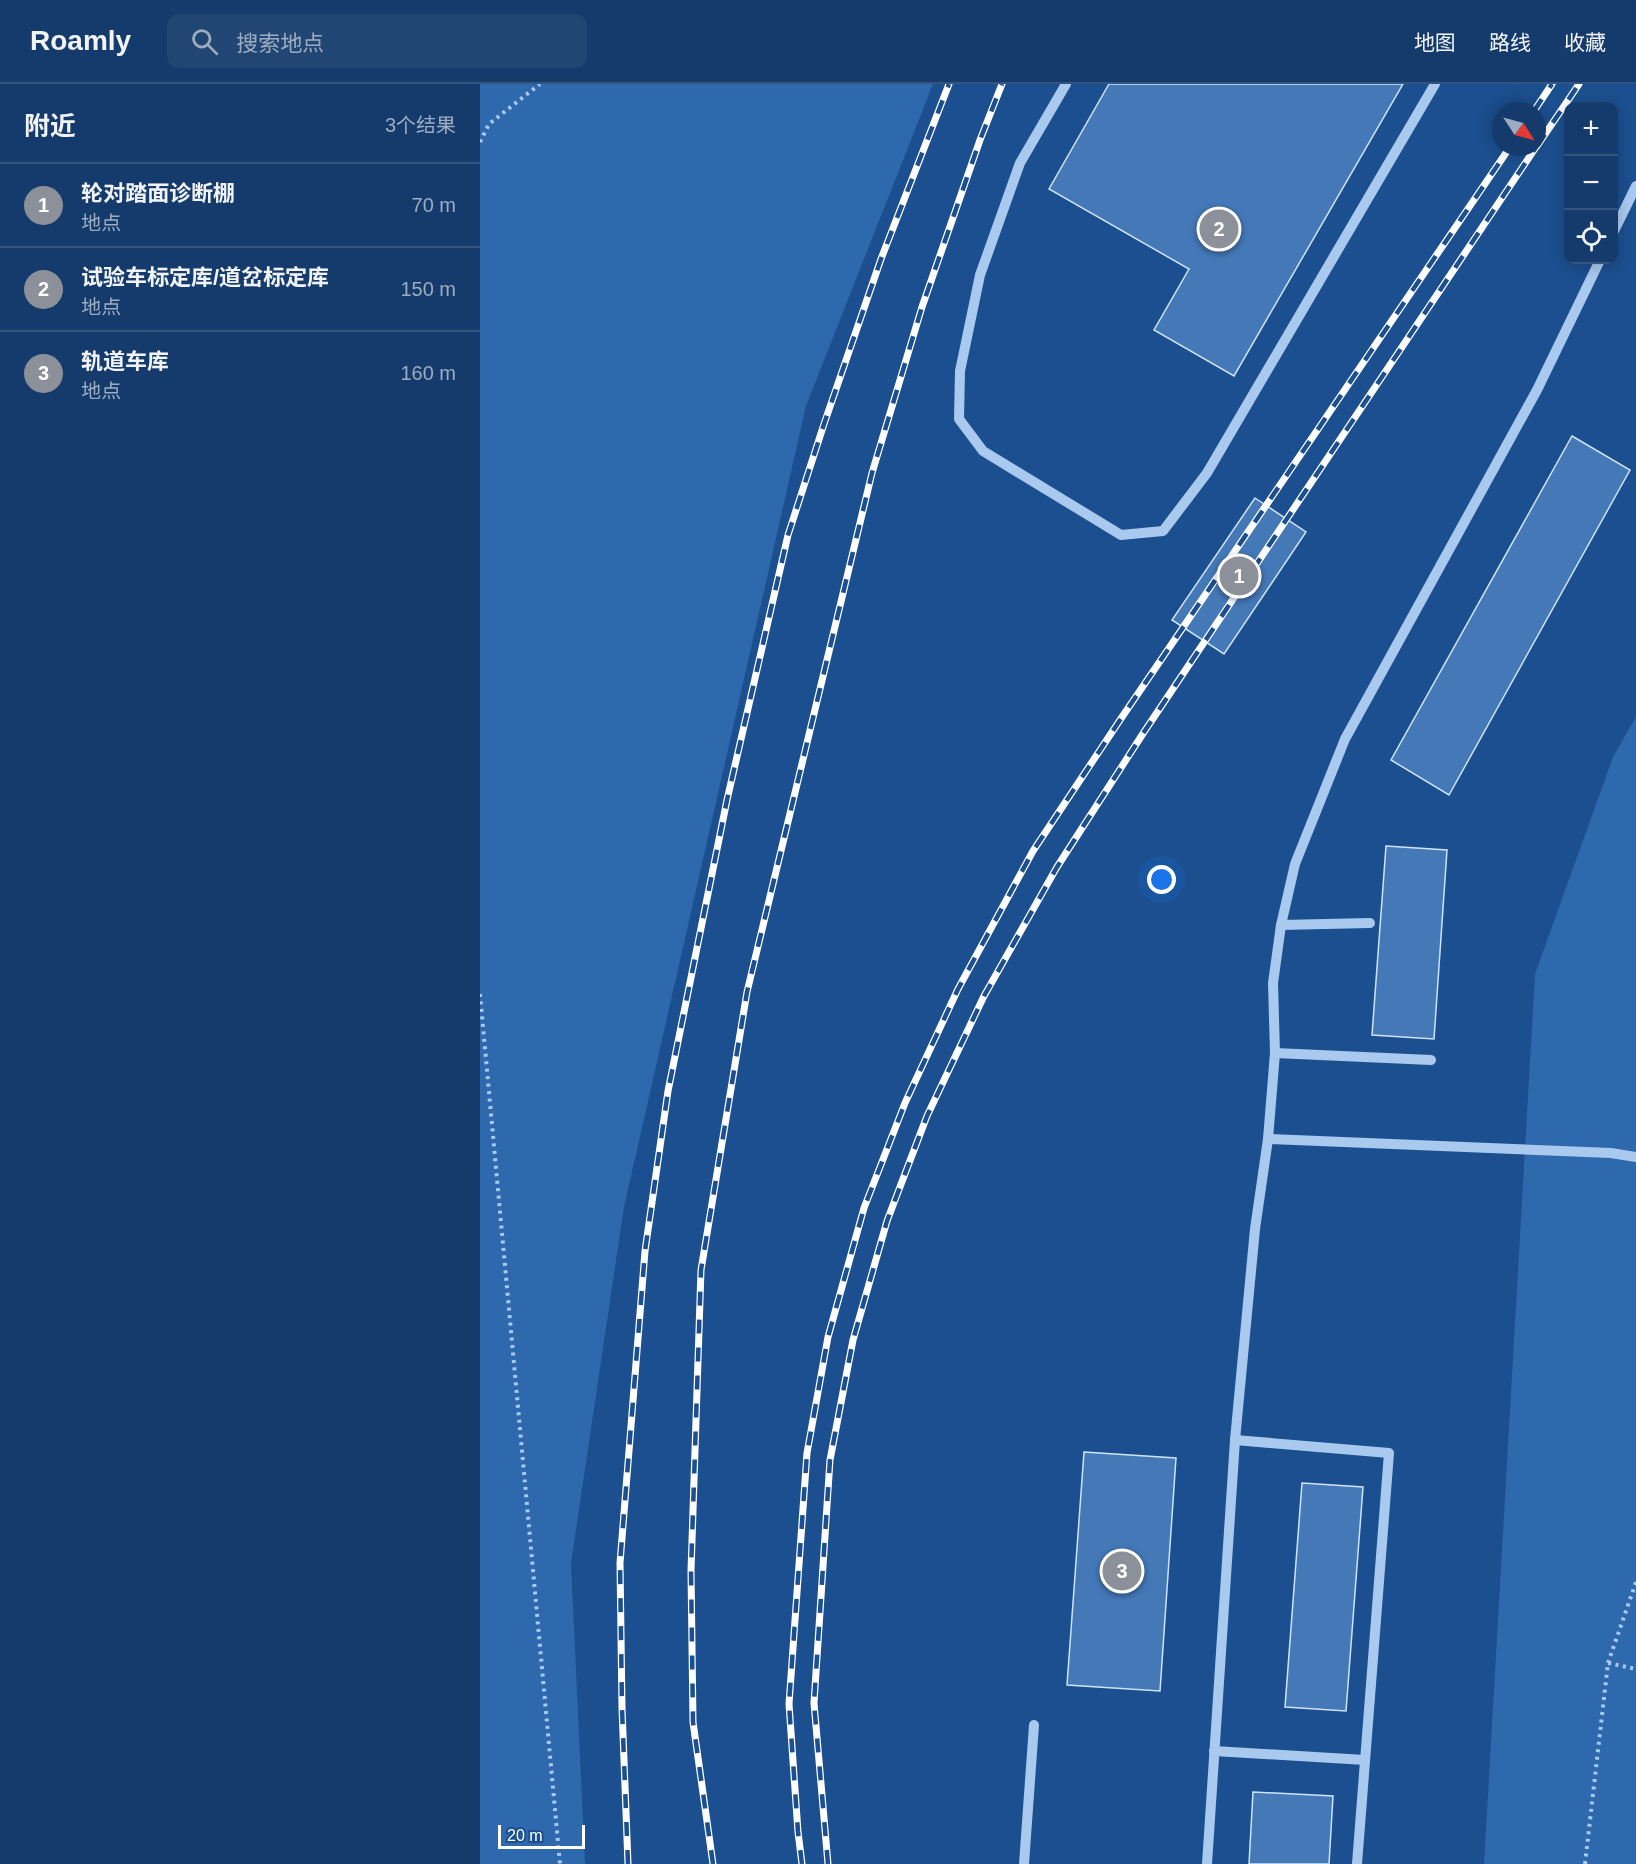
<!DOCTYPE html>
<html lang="zh">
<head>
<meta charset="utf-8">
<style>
  body { margin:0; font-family:Helvetica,"Noto Sans SC",sans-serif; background:#214673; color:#f1f3f6 }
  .controls { position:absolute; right:18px; top:18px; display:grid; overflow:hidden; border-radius:12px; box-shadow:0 3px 15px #0003 }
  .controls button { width:54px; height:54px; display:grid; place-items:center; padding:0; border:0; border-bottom:2px solid #33557e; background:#143b6b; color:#f1f3f6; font:30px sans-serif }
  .compass { position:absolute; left:1012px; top:18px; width:54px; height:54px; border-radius:50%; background:#143b6b; box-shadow:0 3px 15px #0003; rotate:126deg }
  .scale { position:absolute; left:18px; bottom:15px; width:87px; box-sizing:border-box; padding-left:6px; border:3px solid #fff; border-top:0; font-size:16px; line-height:21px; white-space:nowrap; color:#fff; -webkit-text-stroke:4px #1b4f8f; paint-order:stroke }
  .you { position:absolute; left:682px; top:796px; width:21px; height:21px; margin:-15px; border:4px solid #fff; border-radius:50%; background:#1a73e8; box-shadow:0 0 0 9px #1a73e833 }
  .badge { display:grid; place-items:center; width:39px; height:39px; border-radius:50%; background:#8c9099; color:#fff; font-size:20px; font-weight:700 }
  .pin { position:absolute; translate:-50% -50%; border:3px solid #fff; box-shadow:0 2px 6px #0006 }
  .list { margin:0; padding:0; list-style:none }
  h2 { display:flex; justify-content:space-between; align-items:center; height:78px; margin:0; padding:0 24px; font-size:26px }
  h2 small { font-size:20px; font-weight:400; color:#9dadc1 }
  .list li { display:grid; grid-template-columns:39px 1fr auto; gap:18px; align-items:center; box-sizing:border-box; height:84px; padding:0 24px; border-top:2px solid #33557e }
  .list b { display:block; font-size:22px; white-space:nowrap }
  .list p { margin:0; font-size:20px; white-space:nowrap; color:#9dadc1 }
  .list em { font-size:20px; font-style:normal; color:#9dadc1 }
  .icon { flex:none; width:33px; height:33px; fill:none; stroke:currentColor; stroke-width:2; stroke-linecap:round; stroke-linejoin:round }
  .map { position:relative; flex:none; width:1156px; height:1780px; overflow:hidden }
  header { display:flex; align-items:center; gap:36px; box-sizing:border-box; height:84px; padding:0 30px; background:#143b6b; border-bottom:2px solid #33557e }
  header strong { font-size:28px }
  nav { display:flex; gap:33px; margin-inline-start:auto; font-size:21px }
  .search { width:420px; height:54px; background:#214673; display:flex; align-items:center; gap:15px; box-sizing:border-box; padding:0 21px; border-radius:12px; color:#9dadc1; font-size:22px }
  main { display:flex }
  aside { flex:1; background:#143b6b }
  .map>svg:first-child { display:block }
  .green { fill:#2e69ad }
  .building { fill:#4478b7; stroke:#cfe3fa; stroke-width:1.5 }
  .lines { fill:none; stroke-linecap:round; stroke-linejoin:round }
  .path { stroke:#a9c9ee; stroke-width:4; stroke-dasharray:3 4.5; stroke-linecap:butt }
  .minor { stroke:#a9c9ee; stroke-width:10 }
  .rail-casing { stroke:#fff; stroke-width:7 }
  .rail { stroke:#1b4f8f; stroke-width:4.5; stroke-dasharray:14; stroke-linecap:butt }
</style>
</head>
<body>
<header>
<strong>Roamly</strong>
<div class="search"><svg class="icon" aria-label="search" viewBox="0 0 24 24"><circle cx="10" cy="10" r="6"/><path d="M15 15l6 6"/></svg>搜索地点</div>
<nav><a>地图</a><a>路线</a><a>收藏</a></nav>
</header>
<main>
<aside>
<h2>附近<small>3个结果</small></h2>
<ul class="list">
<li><span class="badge">1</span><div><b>轮对踏面诊断棚</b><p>地点</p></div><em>70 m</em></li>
<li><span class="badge">2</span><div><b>试验车标定库/道岔标定库</b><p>地点</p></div><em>150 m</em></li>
<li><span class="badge">3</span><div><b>轨道车库</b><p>地点</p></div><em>160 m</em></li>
</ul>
</aside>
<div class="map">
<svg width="1156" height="1780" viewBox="0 0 1156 1780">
  <rect width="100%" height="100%" fill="#1b4f8f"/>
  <g class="green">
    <polygon points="0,0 453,0 326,322 144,1123 91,1479 105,1780 0,1780"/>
    <polygon points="1156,633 1156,1780 1004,1780 1055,890 1133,673"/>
  </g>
  <g class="building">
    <polygon points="629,0 923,0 754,292 674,246 709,185 569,105"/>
    <polygon points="1092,352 1150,386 969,711 911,676"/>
    <polygon points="775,414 826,448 744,570 692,536"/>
    <polygon points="906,762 967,766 954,955 892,951"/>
    <polygon points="604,1368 696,1374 680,1607 587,1601"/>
    <polygon points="822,1399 883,1403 866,1627 805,1623"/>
    <polygon points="773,1708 853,1712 849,1780 769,1780"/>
  </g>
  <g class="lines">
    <g class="path">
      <polyline points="0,58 9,40 60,0"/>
      <polyline points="0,910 80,1780"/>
      <polyline points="1128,1579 1156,1498"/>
      <polyline points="1105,1780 1128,1579 1156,1585"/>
    </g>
    <g class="minor">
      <polyline points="586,0 540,79 500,191 480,287 479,335 503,367 641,451 683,447 727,389 955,0"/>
      <polyline points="1134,147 1156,102"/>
      <polyline points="801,841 890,839"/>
      <polyline points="795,969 951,976"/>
      <polyline points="788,1055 1131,1069 1156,1073"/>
      <polyline points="755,1356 909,1369 877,1780"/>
      <polyline points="734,1667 885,1676"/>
      <polyline points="544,1780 554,1641"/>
      <polyline points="727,1780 755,1356 775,1145 788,1055 795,969 793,899 801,841 815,780 865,655 1057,306 1120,176"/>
    </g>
    <defs>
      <g id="rail">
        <polyline points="1054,27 1072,0"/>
        <polyline points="1057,62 1099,0"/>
        <polyline points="148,1780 142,1624 140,1479 165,1167 188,1007 247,716 308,451 344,340 401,175 469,0"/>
        <polyline points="233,1780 213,1638 211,1487 221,1186 267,908 392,389 442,223 500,56 522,0"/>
        <polyline points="322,1780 318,1748 309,1620 327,1369 348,1253 384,1124 425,1019 478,905 553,767 640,636 1030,63"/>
        <polyline points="348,1780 334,1619 350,1376 373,1256 407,1137 447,1032 504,912 577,783 664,648 1056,63"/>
      </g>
    </defs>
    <use href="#rail" class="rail-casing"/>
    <use href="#rail" class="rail"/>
  </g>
</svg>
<div class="controls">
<button>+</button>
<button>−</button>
<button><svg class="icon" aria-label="locate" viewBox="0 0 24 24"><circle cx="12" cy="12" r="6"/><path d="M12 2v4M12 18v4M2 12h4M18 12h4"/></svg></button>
</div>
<svg class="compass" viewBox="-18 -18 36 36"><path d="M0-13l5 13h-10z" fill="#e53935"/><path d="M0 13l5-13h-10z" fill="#9dadc1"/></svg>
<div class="scale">20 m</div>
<div class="you"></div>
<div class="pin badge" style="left:759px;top:492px">1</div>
<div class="pin badge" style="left:739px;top:145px">2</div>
<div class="pin badge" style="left:642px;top:1487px">3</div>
</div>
</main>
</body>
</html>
